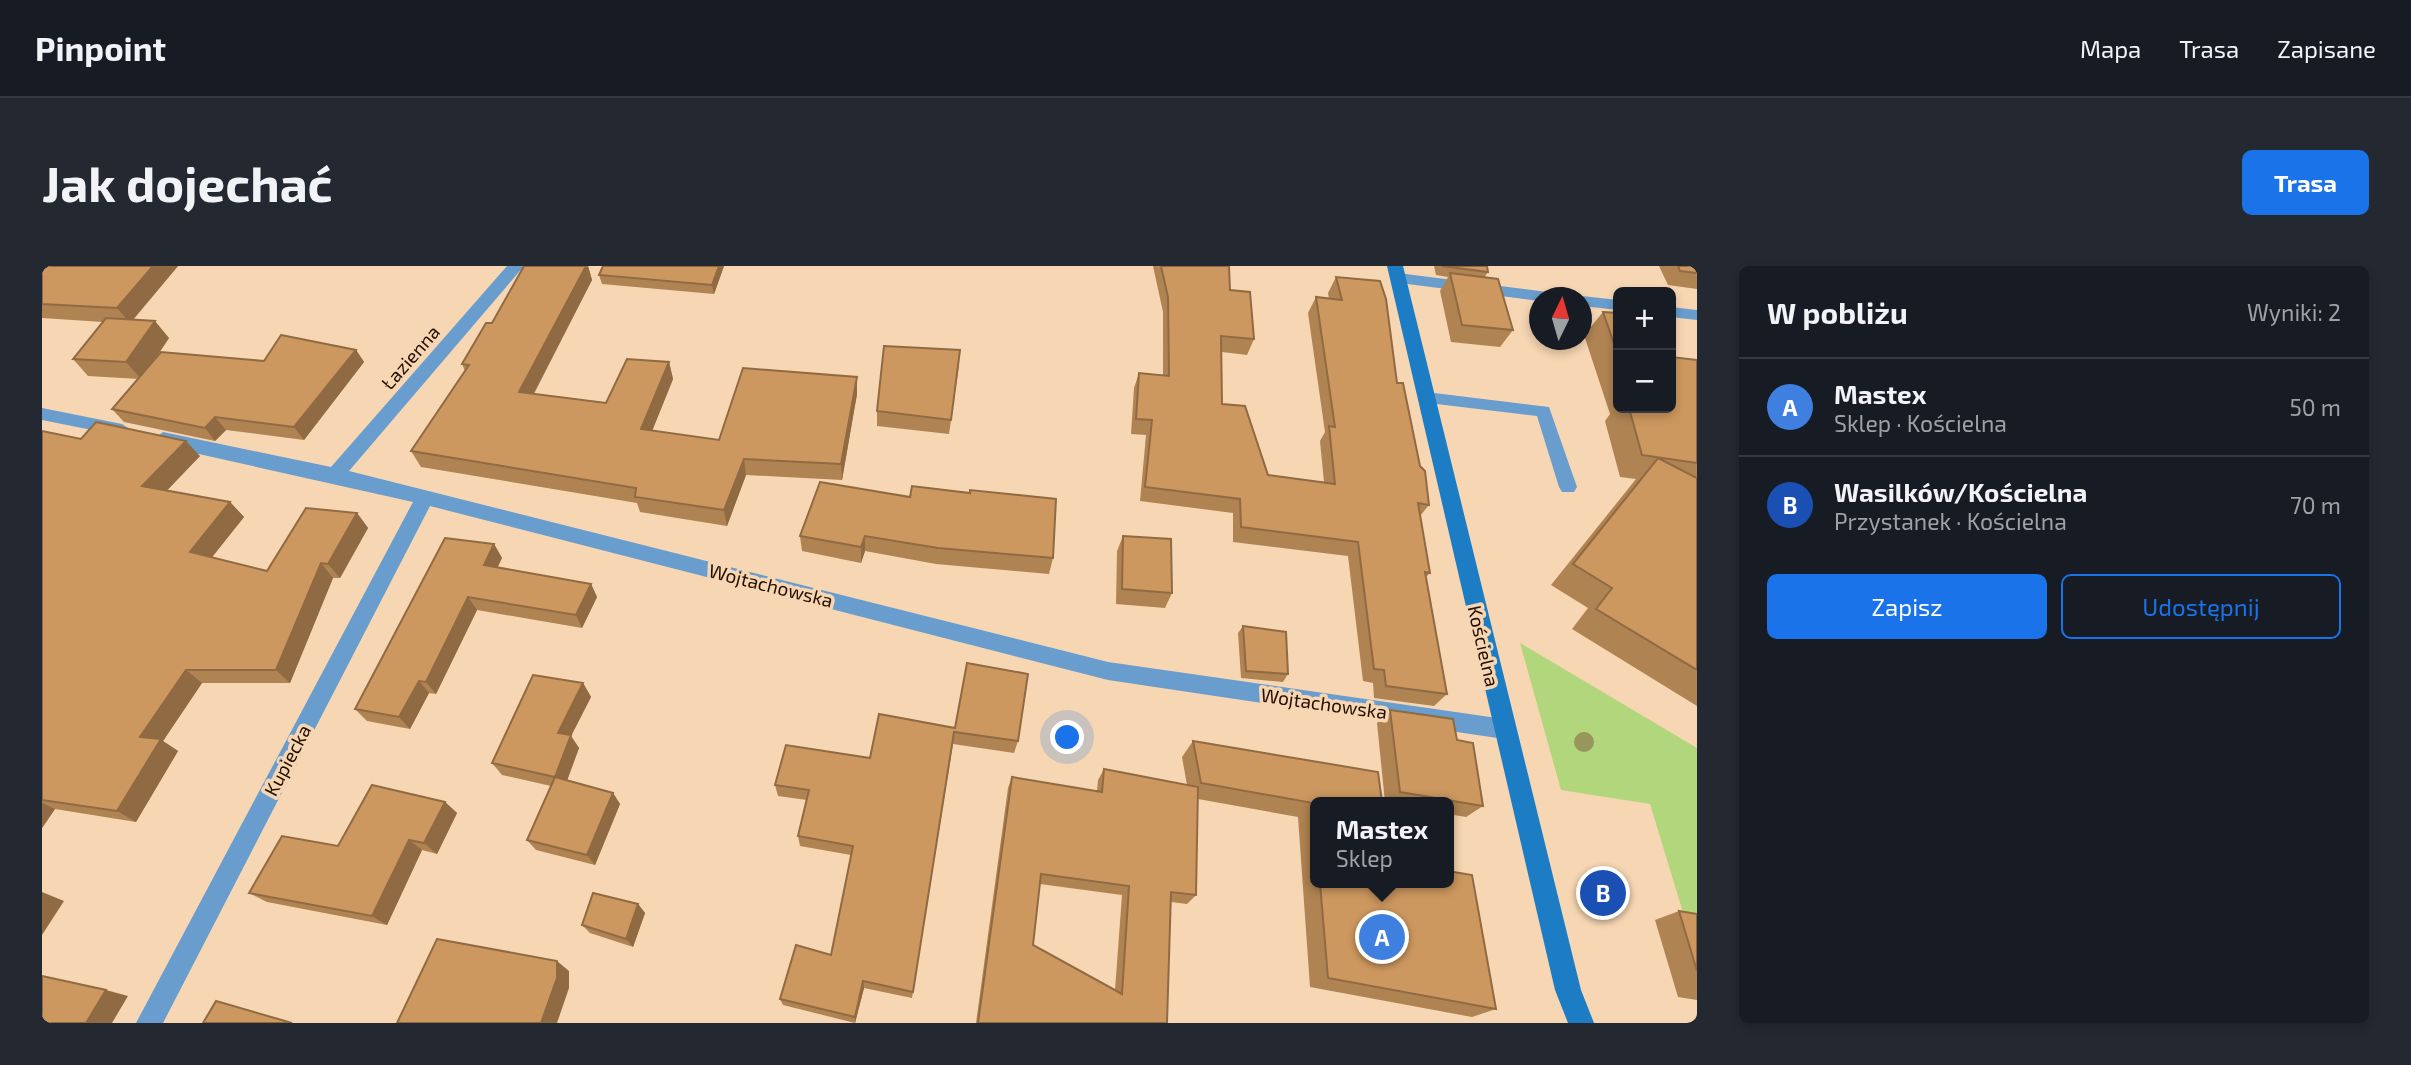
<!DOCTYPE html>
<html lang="pl">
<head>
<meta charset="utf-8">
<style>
  body { margin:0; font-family:"Exo 2",sans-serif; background:#242831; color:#f1f3f6 }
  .controls { position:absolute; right:21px; top:21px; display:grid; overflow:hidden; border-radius:10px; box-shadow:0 4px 10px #0003 }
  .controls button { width:63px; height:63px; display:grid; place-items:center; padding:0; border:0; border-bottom:2px solid #363941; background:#171b24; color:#f1f3f6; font:35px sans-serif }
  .compass { position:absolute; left:1487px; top:21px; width:63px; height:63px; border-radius:50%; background:#171b24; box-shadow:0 4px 10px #0003; rotate:5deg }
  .you { position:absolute; left:1026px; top:472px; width:24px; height:24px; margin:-18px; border:5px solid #fff; border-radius:50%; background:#1a73e8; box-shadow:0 0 0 10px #1a73e833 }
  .badge { display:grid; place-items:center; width:46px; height:46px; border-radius:50%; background:#1a73e8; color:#fff; font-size:23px; font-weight:700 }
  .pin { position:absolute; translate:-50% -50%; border:4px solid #fff; box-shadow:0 2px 7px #0006 }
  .popup { position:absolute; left:1268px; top:531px; width:144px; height:91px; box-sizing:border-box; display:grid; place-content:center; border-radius:10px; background:#171b24; filter:drop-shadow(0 2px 5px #0005); font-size:23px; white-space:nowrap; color:#9ea1a6 }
  .popup b { font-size:26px; color:#f1f3f6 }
  .popup::after { content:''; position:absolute; left:50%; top:100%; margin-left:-14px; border:14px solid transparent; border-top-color:#171b24 }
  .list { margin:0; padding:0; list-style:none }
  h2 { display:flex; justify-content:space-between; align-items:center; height:91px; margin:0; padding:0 28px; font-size:30px }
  h2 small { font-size:23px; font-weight:400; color:#9ea1a6 }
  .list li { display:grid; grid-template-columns:46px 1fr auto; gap:21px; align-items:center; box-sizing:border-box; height:98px; padding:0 28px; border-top:2px solid #363941 }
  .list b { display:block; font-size:26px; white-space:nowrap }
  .list p { margin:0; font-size:23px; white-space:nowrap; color:#9ea1a6 }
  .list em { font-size:23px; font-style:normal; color:#9ea1a6 }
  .actions { display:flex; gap:14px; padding:21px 28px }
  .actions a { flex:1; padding:16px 0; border:2px solid #1a73e8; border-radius:10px; text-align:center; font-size:24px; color:#1a73e8 }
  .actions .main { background:#1a73e8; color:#fff }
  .map { position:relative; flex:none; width:1655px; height:757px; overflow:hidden; border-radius:10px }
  header { display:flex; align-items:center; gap:42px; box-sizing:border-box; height:98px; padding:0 35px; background:#171b24; border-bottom:2px solid #363941 }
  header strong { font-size:33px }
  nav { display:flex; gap:38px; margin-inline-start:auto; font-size:24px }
  .intro { display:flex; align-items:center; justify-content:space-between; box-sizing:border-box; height:168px; padding:0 42px }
  h1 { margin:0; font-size:49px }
  .button { padding:18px 32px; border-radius:10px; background:#1a73e8; color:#fff; font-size:24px; font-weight:700 }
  main { display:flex; gap:42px; padding:0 42px }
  aside { flex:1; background:#171b24; border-radius:10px; box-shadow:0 4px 10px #0003 }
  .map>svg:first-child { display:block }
  .green { fill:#b1d67c }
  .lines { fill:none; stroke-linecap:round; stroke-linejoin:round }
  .lane { fill:#689dce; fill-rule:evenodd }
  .street { fill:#689dce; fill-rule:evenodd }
  .secondary { fill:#1c7cc4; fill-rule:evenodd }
  .tree { fill:#96965d }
  .wall { fill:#b08352; fill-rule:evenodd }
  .shaded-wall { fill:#906a42 }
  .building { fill:#cd985f; stroke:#906a42; stroke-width:2; fill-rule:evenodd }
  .labels { text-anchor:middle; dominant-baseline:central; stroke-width:7; stroke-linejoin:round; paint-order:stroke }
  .street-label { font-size:19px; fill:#241000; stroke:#f7d6b3 }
</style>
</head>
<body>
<header>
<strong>Pinpoint</strong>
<nav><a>Mapa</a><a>Trasa</a><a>Zapisane</a></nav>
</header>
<div class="intro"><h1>Jak dojechać</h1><a class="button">Trasa</a></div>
<main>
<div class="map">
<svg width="1655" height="757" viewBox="0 0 1655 757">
  <rect width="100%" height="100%" fill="#f7d6b3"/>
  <polygon class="green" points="1478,377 1655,482 1655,655 1643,653 1608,538 1519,524"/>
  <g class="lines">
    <polygon class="lane" points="1384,126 1507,141 1535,221 1532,226 1520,226 1517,221 1495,150 1378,136 1376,132"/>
    <g class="street">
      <polygon points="465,0 482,0 307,205 1066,396 1462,453 1470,456 1473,463 1470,470 1462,473 1066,414 388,240 121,757 94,757 371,236 121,180 112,173 121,166 289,201"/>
      <polygon points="1356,7 1513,27 1521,32 1498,32 1498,35 1350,16 1350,8"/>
      <polygon points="1540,30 1576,34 1576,44 1540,40 1540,32 1534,32"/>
      <polygon points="1629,41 1655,44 1655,54 1629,51"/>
      <polygon points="0,142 80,158 89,164 80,170 0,154"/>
    </g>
    <polygon class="secondary" points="1345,0 1361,0 1539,724 1552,757 1526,757 1513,724"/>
  </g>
  <circle class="tree" cx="1542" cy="476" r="10"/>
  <g class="wall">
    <polygon points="0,0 136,0 91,54 127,72 110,98 222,95 314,84 322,96 262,174 184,164 173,175 82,156 70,143 97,113 46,110 31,93 61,56 0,52"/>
    <polygon points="482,0 546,0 550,14 492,128 564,137 627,96 631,113 610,165 677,174 815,128 800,214 704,209 685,260 598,246 595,237 379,201 369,185 423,105 420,98 450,57"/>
    <polygon points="561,0 682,0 672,28 560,18 557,9"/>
    <polygon points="1111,0 1187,0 1188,24 1212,73 1205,89 1180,86 1180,138 1226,209 1282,216 1278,175 1283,166 1266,47 1274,31 1287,33 1286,27 1294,11 1355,117 1378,200 1387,239 1378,250 1388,307 1384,311 1405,428 1392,440 1332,432 1331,417 1321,415 1306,290 1191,276 1191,247 1098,235 1104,169 1089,168 1092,122 1097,107 1121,109 1121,46"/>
    <polygon points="1392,0 1445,0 1446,6 1442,12 1471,64 1458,81 1409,76 1398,25 1406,11 1394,9"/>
    <polygon points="1617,0 1655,0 1655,23 1626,19"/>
    <polygon points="1561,46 1576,47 1576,142 1629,142 1655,94 1655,440 1530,363 1546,342 1509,319 1594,213 1578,211 1563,155 1568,148 1542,69"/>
    <polygon points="917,99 907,168 835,160 835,145"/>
    <polygon points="0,165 39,173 158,190 125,224 188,236 202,251 170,291 225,305 315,247 326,262 298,312 291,312 248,417 160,417 121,475 136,485 94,556 13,543 0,562"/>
    <polygon points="778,216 1011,292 1007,308 894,298 823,285 819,297 760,285 758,270"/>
    <polygon points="1081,270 1130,327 1123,342 1074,338 1075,285"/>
    <polygon points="452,278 460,292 455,302 549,318 555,331 540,362 435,344 394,428 387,427 368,463 325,455 313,443"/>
    <polygon points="1201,360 1246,408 1241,416 1199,412 1196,367"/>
    <polygon points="541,417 549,431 529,470 537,482 525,514 571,527 578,538 553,599 494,584 485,574 509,520 460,509 450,497"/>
    <polygon points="1348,444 1415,474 1441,540 1424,551 1406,548 1406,536 1343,536 1335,457"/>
    <polygon points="913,462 976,475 972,487 911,478 870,732 822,722 813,757 741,739 738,733 789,689 809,589 758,580 756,570 765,534 736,530 733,519 828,492"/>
    <path d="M1151 475 1273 536V617H1406L1454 743 1430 751 1268 721 1256 551 1156 533 1154 629 1145 638 1129 636 1125 757H934L966 522 970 511 1055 525 1056 514 1062 503 1145 519 1140 491ZM998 618 1080 629 1073 724 991 679Z"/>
    <polygon points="403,536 415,547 395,588 380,584 345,659 225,636 207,627 296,580"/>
    <polygon points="596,638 603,647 591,681 548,667 540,659"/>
    <polygon points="1637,645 1655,648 1655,734 1636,731 1613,654"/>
  </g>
  <g class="shaded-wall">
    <polygon points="111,0 136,0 88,57 75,42"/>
    <polygon points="544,0 546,0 550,14 484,142 477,126"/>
    <polygon points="677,0 682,0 672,28 670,19"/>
    <polygon points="113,55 127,72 99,113 84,96"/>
    <polygon points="314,84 322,96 262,174 252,161"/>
    <polygon points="627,96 631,113 604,180 599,163"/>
    <polygon points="815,111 815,128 800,214 799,198"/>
    <polygon points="173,151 184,164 173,175 163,162"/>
    <polygon points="144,175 158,190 115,235 100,220"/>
    <polygon points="702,193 704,209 685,260 682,244"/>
    <polygon points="188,236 202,251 163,300 148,286"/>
    <polygon points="315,247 326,262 298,312 286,298"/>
    <polygon points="823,270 823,285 819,297 819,281"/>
    <polygon points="452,278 460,292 450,313 442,299"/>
    <polygon points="279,297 291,312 248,417 234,404"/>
    <polygon points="549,318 555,331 540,362 534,349"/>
    <polygon points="426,331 435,344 394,428 384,416"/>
    <polygon points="144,404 160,417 121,475 136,485 94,556 75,545 98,471"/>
    <polygon points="377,415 387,427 368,463 357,451"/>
    <polygon points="541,417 549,431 529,470 537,482 522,523 513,511 516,467"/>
    <polygon points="571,527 578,538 553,599 545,589"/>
    <polygon points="403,536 415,547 395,588 382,577"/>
    <polygon points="0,537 13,543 0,562"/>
    <polygon points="367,574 380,584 345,659 330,650"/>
    <polygon points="0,626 22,635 0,669"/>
    <polygon points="596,638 603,647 591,681 584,673"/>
    <polygon points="515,695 527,705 527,722 515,757 499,757"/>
    <polygon points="821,715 822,722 813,757 813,751"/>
    <polygon points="64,724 86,730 70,757 44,757"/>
  </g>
  <g class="building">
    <polygon points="0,0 111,0 75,42 0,38"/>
    <polygon points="482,0 544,0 477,126 564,137 585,93 627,96 599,163 677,174 701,102 815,111 799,198 702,193 682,244 593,231 594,222 369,185 427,99 420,98 444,57 450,57"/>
    <polygon points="561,0 677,0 670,19 557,9"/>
    <polygon points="1119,0 1187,0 1188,24 1208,26 1212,73 1179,70 1180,138 1203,140 1226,209 1293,218 1287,160 1293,161 1274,31 1300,34 1294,11 1338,15 1344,33 1355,117 1361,117 1378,200 1383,205 1387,239 1376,237 1388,307 1383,306 1405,428 1344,420 1342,404 1332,403 1316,276 1199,261 1198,233 1103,221 1110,154 1094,153 1097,107 1127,110 1126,31"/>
    <polygon points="1400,0 1445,0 1446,6"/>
    <polygon points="1636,0 1655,0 1655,7 1638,5"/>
    <polygon points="1408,7 1456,13 1471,64 1420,59"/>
    <polygon points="1561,46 1576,47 1576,89"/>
    <polygon points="64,52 113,55 84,96 31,93"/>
    <polygon points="239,69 314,84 252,161 173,151 163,162 70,143 119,86 222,95"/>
    <polygon points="842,80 918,84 909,154 835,145"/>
    <polygon points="1629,91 1655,94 1655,197 1600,189 1587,142 1629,142"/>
    <polygon points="54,156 144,175 100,220 188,236 148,286 225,305 264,242 315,247 286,298 279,297 234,404 144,404 98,471 119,473 75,545 0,534 0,165 39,173"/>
    <polygon points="1616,192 1655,212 1655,404 1554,343 1570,322 1531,298"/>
    <polygon points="778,216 868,231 870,220 928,227 928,224 1014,233 1011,292 896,282 823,270 819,281 758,270"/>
    <polygon points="1081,270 1129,273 1130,327 1080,323"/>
    <polygon points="403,272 452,278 442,299 549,318 534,349 426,331 384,416 377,415 357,451 313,443"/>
    <polygon points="1201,360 1244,366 1246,408 1204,405"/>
    <polygon points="925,397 986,408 976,475 912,466 871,726 821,715 813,751 738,733 754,679 789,689 811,580 756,570 767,524 733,519 744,479 828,492 837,448 913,462"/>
    <polygon points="491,409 541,417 516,467 529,469 513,511 450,497"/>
    <polygon points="1348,444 1411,453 1415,474 1431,477 1441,540 1358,526"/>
    <polygon points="1151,475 1336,506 1340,536 1273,536 1273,565 1271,537 1159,517"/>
    <path d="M1062 503 1156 521 1154 629 1129 626 1125 757H936L970 511 1060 526ZM999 608 1087 620 1080 728 991 679Z"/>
    <polygon points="513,511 571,527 545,589 485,574"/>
    <polygon points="330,519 403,536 382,577 367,574 330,650 207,627 240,570 296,580"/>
    <polygon points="1406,605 1430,609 1454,743 1286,712 1278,617 1406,617"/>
    <polygon points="551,627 596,638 584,673 540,659"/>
    <polygon points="1637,645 1655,648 1655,705"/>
    <polygon points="395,673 515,695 515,712 499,757 355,757"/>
    <polygon points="0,710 64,724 44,757 0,757"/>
    <polygon points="174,735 250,757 161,757"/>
  </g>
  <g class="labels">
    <g class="street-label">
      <text transform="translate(368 91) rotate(-49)">Łazienna</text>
      <text transform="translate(729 319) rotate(14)">Wojtachowska</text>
      <text transform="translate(1442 380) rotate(77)">Kościelna</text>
      <text transform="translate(1282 437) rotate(8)">Wojtachowska</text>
      <text transform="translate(245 494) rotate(-62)">Kupiecka</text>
    </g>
  </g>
</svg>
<div class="controls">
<button>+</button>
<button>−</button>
</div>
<svg class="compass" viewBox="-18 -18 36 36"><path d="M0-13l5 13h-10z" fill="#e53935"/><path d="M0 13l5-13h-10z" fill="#9ea1a6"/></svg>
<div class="you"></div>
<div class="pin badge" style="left:1340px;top:671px;background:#3f7fe0">A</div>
<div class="popup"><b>Mastex</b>Sklep</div>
<div class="pin badge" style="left:1561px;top:627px;background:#1a4fb4">B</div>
</div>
<aside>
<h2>W pobliżu<small>Wyniki: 2</small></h2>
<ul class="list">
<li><span class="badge" style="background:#3f7fe0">A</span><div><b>Mastex</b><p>Sklep · Kościelna</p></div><em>50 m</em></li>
<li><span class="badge" style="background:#1a4fb4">B</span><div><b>Wasilków/Kościelna</b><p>Przystanek · Kościelna</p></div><em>70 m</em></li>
</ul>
<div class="actions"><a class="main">Zapisz</a><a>Udostępnij</a></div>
</aside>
</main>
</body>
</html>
